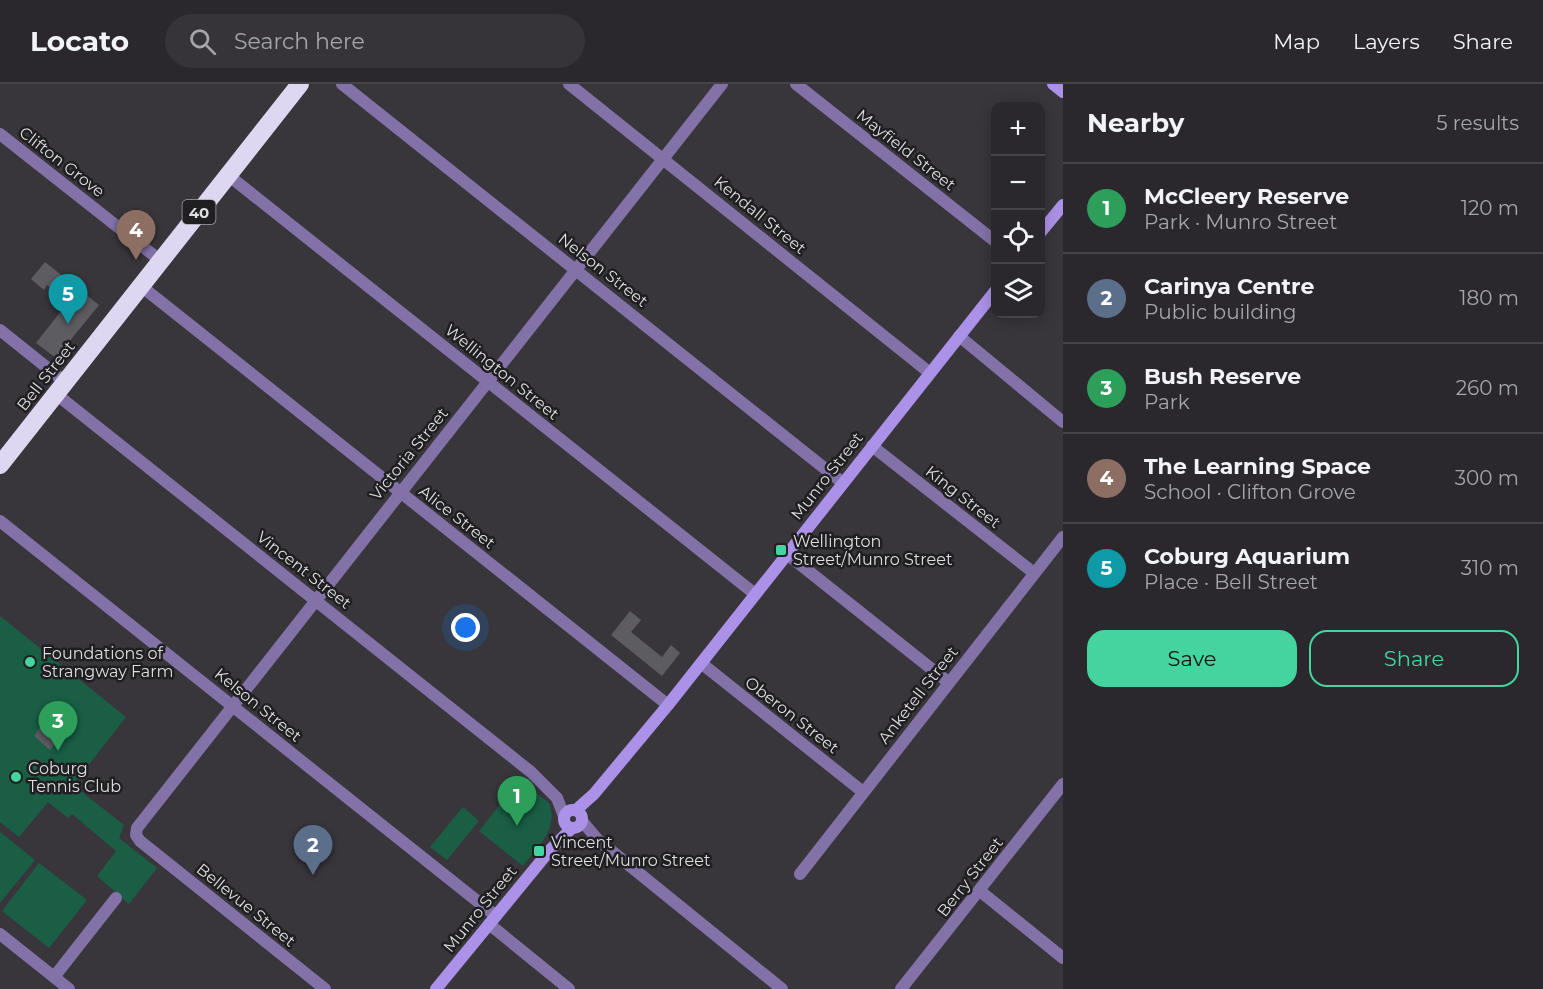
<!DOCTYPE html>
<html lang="en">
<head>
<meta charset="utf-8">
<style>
  body { margin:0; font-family:Montserrat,sans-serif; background:#363438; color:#f1f3f6 }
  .controls { position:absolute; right:18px; top:18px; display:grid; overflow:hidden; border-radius:12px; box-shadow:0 3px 15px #0003 }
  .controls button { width:54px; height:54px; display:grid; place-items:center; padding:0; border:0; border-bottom:2px solid #464448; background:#2a282c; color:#f1f3f6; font:30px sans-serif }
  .you { position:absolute; left:466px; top:544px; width:21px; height:21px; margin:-15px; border:4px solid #fff; border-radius:50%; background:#1a73e8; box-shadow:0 0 0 9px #1a73e833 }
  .badge { display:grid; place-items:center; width:39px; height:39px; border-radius:50%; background:#43d4a0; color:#fff; font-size:20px; font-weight:700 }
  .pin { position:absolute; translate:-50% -50px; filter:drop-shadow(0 2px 3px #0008) }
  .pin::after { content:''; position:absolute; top:32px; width:21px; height:18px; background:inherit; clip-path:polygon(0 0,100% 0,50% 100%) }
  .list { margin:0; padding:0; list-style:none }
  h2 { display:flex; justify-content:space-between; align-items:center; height:78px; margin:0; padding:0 24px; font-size:26px }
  h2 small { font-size:20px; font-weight:400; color:#a5a6a9 }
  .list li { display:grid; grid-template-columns:39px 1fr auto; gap:18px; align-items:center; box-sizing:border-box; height:90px; padding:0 24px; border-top:2px solid #464448 }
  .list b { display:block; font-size:22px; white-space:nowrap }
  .list p { margin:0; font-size:20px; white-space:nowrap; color:#a5a6a9 }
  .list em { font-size:20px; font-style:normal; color:#a5a6a9 }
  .actions { display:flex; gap:12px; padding:18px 24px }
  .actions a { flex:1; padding:14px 0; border:2px solid #43d4a0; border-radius:18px; text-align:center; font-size:21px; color:#43d4a0 }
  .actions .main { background:#43d4a0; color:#111 }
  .icon { flex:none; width:33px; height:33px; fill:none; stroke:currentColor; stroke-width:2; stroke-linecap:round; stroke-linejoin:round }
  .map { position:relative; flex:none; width:1063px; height:905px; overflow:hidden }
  header { display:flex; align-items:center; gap:36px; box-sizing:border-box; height:84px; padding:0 30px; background:#2a282c; border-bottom:2px solid #464448 }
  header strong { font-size:28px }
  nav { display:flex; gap:33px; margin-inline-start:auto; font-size:21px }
  .search { width:420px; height:54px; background:#363438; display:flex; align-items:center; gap:15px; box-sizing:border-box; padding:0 21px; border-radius:33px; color:#a5a6a9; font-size:22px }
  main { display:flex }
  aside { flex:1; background:#2a282c }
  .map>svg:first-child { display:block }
  .green { fill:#1a5e46 }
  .building { fill:#5d5c61 }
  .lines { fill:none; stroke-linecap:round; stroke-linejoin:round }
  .street { stroke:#8272a8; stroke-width:12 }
  .secondary { stroke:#ac91e8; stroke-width:12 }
  .highway { stroke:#ded7f2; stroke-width:18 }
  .poi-dot { fill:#43d4a0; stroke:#1f1e20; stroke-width:2 }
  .labels { text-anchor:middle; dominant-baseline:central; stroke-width:5; stroke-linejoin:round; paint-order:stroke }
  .shield { fill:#1f1e20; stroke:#a5a4a7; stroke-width:1.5 }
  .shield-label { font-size:15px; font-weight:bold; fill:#dedee1 }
  .street-label { font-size:16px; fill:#dedee1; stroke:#1f1e20 }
  .poi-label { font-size:16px; fill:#dedee1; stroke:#1f1e20; text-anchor:start }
</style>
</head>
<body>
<header>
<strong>Locato</strong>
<div class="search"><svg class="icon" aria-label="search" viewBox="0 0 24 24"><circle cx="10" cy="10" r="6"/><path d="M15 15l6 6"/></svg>Search here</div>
<nav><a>Map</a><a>Layers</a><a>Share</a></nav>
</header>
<main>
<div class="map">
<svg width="1063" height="905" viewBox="0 0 1063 905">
  <rect width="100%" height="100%" fill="#38363b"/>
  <g class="green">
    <polygon points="0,532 126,633 73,701 124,741 119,754 157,784 129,820 97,792 116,767 72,730 68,734 48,718 19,753 0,738"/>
    <path d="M519 696 549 719C559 745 538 763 523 782L479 747Z"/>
    <polygon points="463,723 477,735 478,738 447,776 430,763"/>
    <polygon points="0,748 35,776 0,819"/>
    <polygon points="39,779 87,816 49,864 2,827"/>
  </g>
  <g class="building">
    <polygon points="45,178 99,221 56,274 36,259 68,218 47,201 44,206 31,195"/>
    <polygon points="630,527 641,536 631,548 662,573 671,561 680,569 662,592 611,551"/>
    <polygon points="41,642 58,655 50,666 34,652"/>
  </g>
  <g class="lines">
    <g class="street">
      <polyline points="342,0 843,399"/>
      <polyline points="569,0 930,289"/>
      <polyline points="796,0 996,158"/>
      <polyline points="0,50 161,177"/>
      <polyline points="228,91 755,510"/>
      <polyline points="141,202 668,621"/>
      <polyline points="0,246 65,298"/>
      <polyline points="959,252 1063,338"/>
      <polyline points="56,310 531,688 557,714 564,732"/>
      <polyline points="872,362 1034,489"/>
      <polyline points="0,437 496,832"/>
      <polyline points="787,470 948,598"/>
      <polyline points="701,579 863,708"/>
      <polyline points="582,737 598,756 782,905"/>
      <polyline points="800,790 1063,453"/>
      <polyline points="980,807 1063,874"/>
      <polyline points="489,840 569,905"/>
      <polyline points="0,850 69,905"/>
      <polyline points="54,893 116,814"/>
      <polyline points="325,905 140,757 136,751 137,744 722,0"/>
      <polyline points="901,905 1063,700"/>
    </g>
    <g class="secondary">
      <polyline points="1053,0 1063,8"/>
      <polyline points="1040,149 1063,121"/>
      <circle cx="573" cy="735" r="9"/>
      <polyline points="576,726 594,710 668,621 996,206"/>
      <polyline points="436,905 550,766 571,745"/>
    </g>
    <polyline class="highway" points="0,381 300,0"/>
  </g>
  <g class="poi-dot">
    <rect x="775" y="460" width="12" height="12" rx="3"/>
    <circle cx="30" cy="578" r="6"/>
    <circle cx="16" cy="693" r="6"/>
    <rect x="533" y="761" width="12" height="12" rx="3"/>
  </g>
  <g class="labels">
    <rect class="shield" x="182.5" y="116" width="33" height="24" rx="4.5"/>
    <g class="shield-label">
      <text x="199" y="128">40</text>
    </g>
    <g class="street-label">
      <text transform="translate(906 66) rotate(38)">Mayfield Street</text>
      <text transform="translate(62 78) rotate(38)">Clifton Grove</text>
      <text transform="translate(760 131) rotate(39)">Kendall Street</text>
      <text transform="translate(603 186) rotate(38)">Nelson Street</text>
      <text transform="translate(502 288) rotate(39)">Wellington Street</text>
      <text transform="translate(46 292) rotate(-52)">Bell Street</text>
      <text transform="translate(409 370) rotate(-51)">Victoria Street</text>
      <text transform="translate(827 392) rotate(-52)">Munro Street</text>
      <text transform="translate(963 413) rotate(38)">King Street</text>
      <text transform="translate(457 433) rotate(38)">Alice Street</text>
      <text transform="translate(304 486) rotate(38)">Vincent Street</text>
      <text transform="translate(918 611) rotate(-52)">Anketell Street</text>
      <text transform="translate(258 621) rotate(39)">Kelson Street</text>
      <text transform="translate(792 631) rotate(38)">Oberon Street</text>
      <text transform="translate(970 793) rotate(-52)">Berry Street</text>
      <text transform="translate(246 821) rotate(39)">Bellevue Street</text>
      <text transform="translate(480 825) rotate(-51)">Munro Street</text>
    </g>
    <g class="poi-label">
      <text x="793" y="457">Wellington<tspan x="793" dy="18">Street/Munro Street</tspan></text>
      <text x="42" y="569">Foundations of<tspan x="42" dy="18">Strangway Farm</tspan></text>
      <text x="28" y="684">Coburg<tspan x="28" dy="18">Tennis Club</tspan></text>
      <text x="551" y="758">Vincent<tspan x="551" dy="18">Street/Munro Street</tspan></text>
    </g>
  </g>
</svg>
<div class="controls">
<button>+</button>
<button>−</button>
<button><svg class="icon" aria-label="locate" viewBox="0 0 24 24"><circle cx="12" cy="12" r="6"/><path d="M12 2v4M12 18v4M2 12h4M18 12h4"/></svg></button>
<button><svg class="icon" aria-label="layers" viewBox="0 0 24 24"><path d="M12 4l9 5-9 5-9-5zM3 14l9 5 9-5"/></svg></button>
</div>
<div class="you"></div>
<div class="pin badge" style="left:517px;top:742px;background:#2e9e5b">1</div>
<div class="pin badge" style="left:313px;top:791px;background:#5c6f8a">2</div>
<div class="pin badge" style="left:58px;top:667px;background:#2e9e5b">3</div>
<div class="pin badge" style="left:136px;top:176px;background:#8d6e63">4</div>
<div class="pin badge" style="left:68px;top:240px;background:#0f9aa8">5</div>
</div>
<aside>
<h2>Nearby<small>5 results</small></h2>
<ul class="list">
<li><span class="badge" style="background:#2e9e5b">1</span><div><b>McCleery Reserve</b><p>Park · Munro Street</p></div><em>120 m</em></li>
<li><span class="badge" style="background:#5c6f8a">2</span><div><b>Carinya Centre</b><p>Public building</p></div><em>180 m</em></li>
<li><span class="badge" style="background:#2e9e5b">3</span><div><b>Bush Reserve</b><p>Park</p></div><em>260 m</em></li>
<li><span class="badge" style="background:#8d6e63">4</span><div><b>The Learning Space</b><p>School · Clifton Grove</p></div><em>300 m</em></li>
<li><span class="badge" style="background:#0f9aa8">5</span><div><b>Coburg Aquarium</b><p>Place · Bell Street</p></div><em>310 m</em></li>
</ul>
<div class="actions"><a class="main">Save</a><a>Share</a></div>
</aside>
</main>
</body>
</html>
